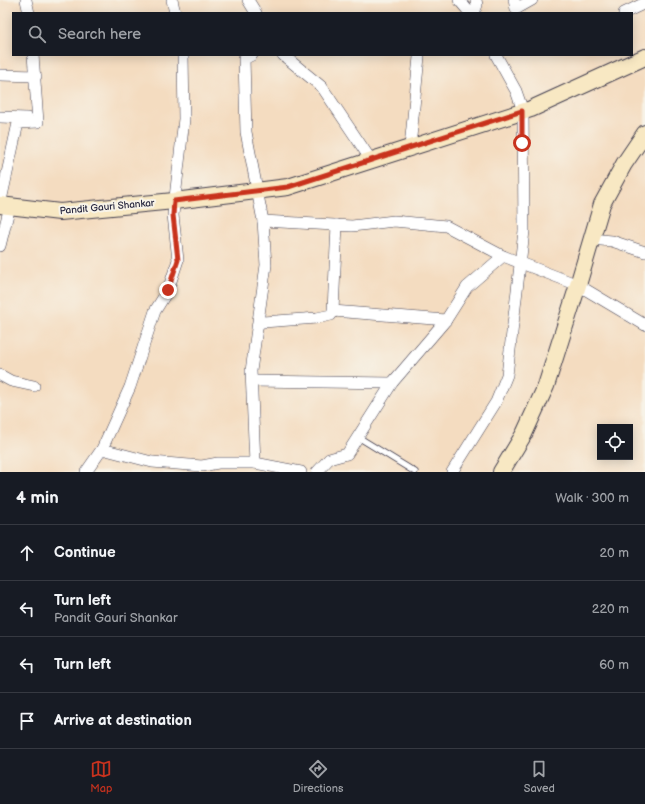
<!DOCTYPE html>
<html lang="en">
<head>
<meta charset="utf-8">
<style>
  body { margin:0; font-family:"Balsamiq Sans",sans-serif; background:#20242c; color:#f1f3f6 }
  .controls { position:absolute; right:12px; bottom:12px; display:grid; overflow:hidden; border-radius:0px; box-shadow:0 2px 10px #0003 }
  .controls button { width:36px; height:36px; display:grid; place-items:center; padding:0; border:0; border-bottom:1px solid #363941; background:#171b24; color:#f1f3f6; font:20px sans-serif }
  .stop { position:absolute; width:12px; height:12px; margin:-9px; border:3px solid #c8321e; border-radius:50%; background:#fff }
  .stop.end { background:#c8321e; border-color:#fff; box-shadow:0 1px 4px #0008 }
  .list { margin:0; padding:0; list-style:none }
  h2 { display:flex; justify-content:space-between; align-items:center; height:52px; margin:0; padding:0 16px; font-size:17px }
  h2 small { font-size:13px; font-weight:400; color:#9ea1a6 }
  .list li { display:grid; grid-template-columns:26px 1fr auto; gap:12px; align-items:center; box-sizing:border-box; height:56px; padding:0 16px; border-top:1px solid #363941 }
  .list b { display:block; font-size:15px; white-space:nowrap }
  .list p { margin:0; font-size:13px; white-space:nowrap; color:#9ea1a6 }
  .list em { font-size:13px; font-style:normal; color:#9ea1a6 }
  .icon { flex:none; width:22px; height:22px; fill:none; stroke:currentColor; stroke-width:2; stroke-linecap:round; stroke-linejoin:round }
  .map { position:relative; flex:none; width:645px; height:472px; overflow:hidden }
  .search { position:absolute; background:#171b24; box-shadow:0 2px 10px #0003; left:12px; right:12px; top:12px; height:44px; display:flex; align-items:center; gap:10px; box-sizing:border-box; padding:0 14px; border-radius:0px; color:#9ea1a6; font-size:15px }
  .sheet { height:276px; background:#171b24 }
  nav { display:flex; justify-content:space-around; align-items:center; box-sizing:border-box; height:56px; border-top:1px solid #363941; background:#171b24; font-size:11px; color:#9ea1a6 }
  nav a { display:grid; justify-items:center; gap:2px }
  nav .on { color:#c8321e }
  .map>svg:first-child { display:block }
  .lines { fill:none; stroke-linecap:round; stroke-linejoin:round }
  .lane-casing { stroke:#423e4f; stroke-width:7 }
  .street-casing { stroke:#423e4f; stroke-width:12 }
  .secondary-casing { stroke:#423e4f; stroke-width:18 }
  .lane { stroke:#fff; stroke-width:5.5 }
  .street { stroke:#fff; stroke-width:11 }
  .secondary { stroke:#f8e8c3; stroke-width:16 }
  .route { stroke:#c8321e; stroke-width:5 }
  .labels { text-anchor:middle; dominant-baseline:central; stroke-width:4; stroke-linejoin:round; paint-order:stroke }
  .street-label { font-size:10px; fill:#22223b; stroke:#f7f3e8 }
</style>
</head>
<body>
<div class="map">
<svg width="645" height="472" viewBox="0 0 645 472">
  <rect width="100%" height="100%" fill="#f7f3e8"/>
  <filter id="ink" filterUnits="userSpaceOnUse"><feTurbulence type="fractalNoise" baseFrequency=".025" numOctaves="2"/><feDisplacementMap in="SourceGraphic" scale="8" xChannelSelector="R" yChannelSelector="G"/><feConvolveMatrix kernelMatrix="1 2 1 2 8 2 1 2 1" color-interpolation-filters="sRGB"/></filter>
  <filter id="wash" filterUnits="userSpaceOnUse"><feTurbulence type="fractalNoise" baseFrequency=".012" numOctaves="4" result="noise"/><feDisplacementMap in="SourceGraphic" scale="16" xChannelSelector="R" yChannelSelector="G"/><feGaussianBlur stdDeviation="0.9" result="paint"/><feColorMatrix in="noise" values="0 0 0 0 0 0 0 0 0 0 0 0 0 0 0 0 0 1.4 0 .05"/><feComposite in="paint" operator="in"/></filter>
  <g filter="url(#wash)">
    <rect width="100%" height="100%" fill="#f4dcc0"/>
  </g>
  <g filter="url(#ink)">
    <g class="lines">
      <defs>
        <polyline id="lane" points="358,437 415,472"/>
        <g id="street">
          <polyline points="26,0 29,13"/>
          <polyline points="172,0 175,13"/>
          <polyline points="248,0 256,13"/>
          <polyline points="459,0 470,13"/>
          <polyline points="514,0 516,9 532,0"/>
          <polyline points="474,13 477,5 476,0"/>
          <polyline points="624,13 645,3"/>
          <polyline points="252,55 244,59 246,132 263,221 266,265 251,371 255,463"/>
          <polyline points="283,55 322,87 371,160"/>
          <polyline points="0,75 36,76"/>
          <polyline points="0,117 27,118"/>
          <polyline points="410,147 419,57"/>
          <polyline points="0,205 18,123 38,122 33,55"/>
          <polyline points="263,221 352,226 394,221 446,226 503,256 578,285 645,325"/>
          <polyline points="591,239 612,241 645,252"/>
          <polyline points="0,246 10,206"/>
          <polyline points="333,311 446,320"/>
          <polyline points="258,324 263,322 317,318 331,315 333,311 337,225"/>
          <polyline points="0,375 11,381 34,386"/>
          <polyline points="252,381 392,383"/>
          <polyline points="102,449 152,462 202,466 218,463 255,463 301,472"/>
          <polyline points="86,472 102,449 130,387 155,311 168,290 178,260 173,215 184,119 183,55"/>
          <polyline points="317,472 329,459 347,454 392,383 446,320 467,287 503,256"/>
          <polyline points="452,472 496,402 507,375 524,231 523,111 516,91 496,55"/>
        </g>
        <g id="secondary">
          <polyline points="0,205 60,212 174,201 288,187 531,109 645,57"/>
          <polyline points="501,472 524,434 546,386 578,285 602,204 624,164 645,133"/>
        </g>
      </defs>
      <use href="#lane" class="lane-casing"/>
      <use href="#street" class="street-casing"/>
      <use href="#secondary" class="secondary-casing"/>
      <use href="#lane" class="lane"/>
      <use href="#street" class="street"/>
      <use href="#secondary" class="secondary"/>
    </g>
  </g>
  <g class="lines" filter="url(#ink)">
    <polyline class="route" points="168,290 178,260 173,215 174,201 288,187 522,111 522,143"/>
  </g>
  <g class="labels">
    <g class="street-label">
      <text transform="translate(107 207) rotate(-5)">Pandit Gauri Shankar</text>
    </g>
  </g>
</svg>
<div class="controls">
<button><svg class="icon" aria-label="locate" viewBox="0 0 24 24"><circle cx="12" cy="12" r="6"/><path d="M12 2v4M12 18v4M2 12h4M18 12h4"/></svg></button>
</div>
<div class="stop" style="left:522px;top:143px"></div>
<div class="stop end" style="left:168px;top:290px"></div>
<div class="search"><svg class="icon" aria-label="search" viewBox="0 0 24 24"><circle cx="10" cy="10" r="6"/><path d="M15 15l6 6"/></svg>Search here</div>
</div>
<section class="sheet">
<h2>4 min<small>Walk · 300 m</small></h2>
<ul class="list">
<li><svg class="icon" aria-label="ahead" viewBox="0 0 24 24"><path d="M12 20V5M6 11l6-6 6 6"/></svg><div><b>Continue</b></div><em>20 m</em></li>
<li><svg class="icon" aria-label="left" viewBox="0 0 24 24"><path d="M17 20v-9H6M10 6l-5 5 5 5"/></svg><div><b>Turn left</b><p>Pandit Gauri Shankar</p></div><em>220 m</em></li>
<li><svg class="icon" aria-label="left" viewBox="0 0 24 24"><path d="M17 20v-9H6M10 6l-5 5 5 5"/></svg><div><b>Turn left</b></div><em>60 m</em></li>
<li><svg class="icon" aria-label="arrive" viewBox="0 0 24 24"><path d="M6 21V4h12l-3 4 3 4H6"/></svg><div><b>Arrive at destination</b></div></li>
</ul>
</section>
<nav>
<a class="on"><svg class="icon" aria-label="map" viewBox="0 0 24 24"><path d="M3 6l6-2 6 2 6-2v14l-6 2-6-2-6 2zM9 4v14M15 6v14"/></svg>Map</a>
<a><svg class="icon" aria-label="directions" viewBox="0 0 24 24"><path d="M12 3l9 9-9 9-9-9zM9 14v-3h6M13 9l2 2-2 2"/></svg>Directions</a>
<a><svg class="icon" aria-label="saved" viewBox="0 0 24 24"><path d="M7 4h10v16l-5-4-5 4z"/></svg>Saved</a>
</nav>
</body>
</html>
